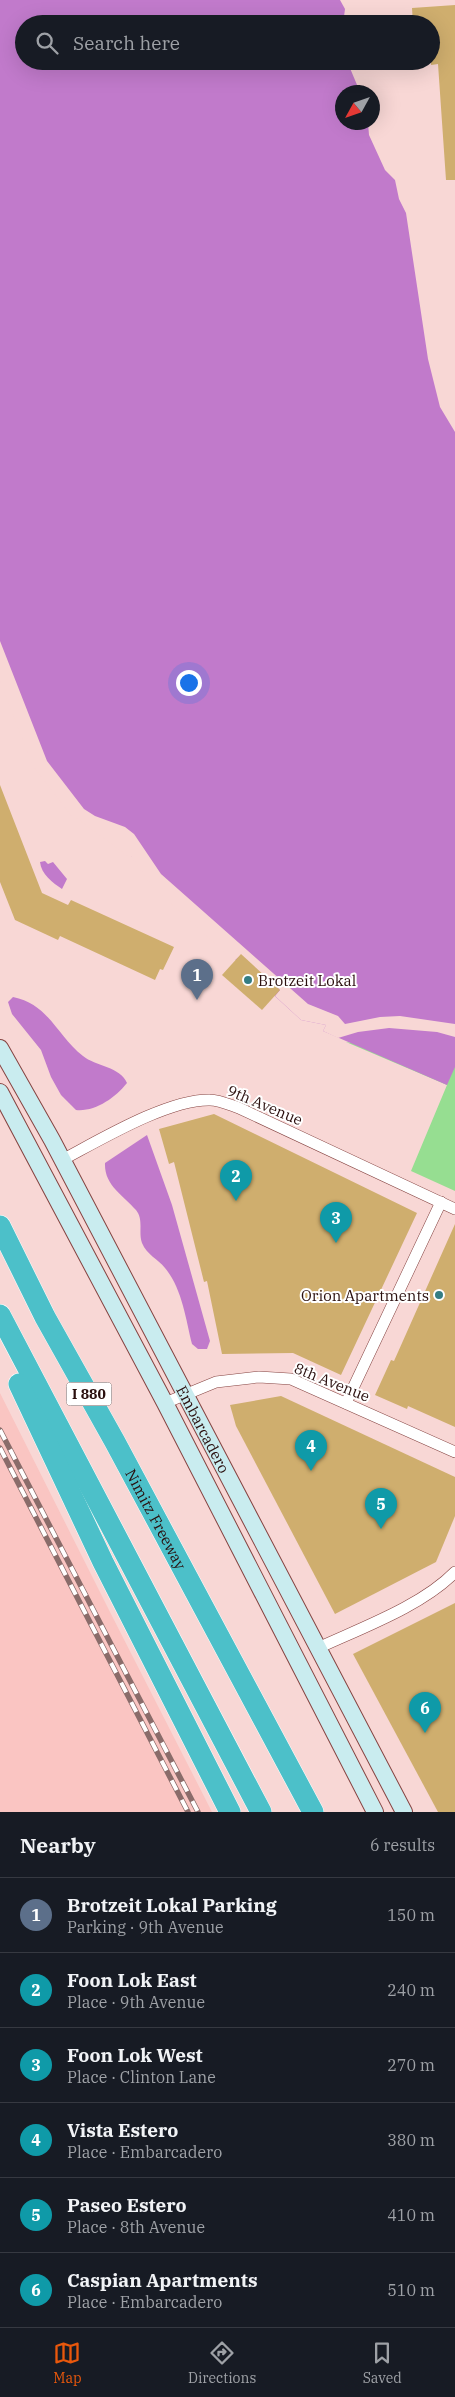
<!DOCTYPE html>
<html lang="en">
<head>
<meta charset="utf-8">
<style>
  body { margin:0; font-family:"IBM Plex Serif",serif; background:#20242c; color:#f1f3f6 }
  .compass { position:absolute; left:335px; top:85px; width:45px; height:45px; border-radius:50%; background:#171b24; box-shadow:0 5px 20px #0002; rotate:230deg }
  .you { position:absolute; left:188px; top:682px; width:18px; height:18px; margin:-12px; border:4px solid #fff; border-radius:50%; background:#1a73e8; box-shadow:0 0 0 8px #1a73e833 }
  .badge { display:grid; place-items:center; width:32px; height:32px; border-radius:50%; background:#ea580c; color:#fff; font-size:16px; font-weight:700 }
  .pin { position:absolute; translate:-50% -41px; filter:drop-shadow(0 1px 2px #0008) }
  .pin::after { content:''; position:absolute; top:26px; width:18px; height:15px; background:inherit; clip-path:polygon(0 0,100% 0,50% 100%) }
  .list { margin:0; padding:0; list-style:none }
  h2 { display:flex; justify-content:space-between; align-items:center; height:65px; margin:0; padding:0 20px; font-size:21px }
  h2 small { font-size:16px; font-weight:400; color:#9ea1a6 }
  .list li { display:grid; grid-template-columns:32px 1fr auto; gap:15px; align-items:center; box-sizing:border-box; height:75px; padding:0 20px; border-top:1px solid #363941 }
  .list b { display:block; font-size:19px; white-space:nowrap }
  .list p { margin:0; font-size:16px; white-space:nowrap; color:#9ea1a6 }
  .list em { font-size:16px; font-style:normal; color:#9ea1a6 }
  .icon { flex:none; width:28px; height:28px; fill:none; stroke:currentColor; stroke-width:2; stroke-linecap:round; stroke-linejoin:round }
  .map { position:relative; flex:none; width:455px; height:1812px; overflow:hidden }
  .search { position:absolute; background:#171b24; box-shadow:0 5px 20px #0002; left:15px; right:15px; top:15px; height:55px; display:flex; align-items:center; gap:12px; box-sizing:border-box; padding:0 18px; border-radius:28px; color:#9ea1a6; font-size:19px }
  .sheet { height:515px; background:#171b24 }
  nav { display:flex; justify-content:space-around; align-items:center; box-sizing:border-box; height:70px; border-top:1px solid #363941; background:#171b24; font-size:14px; color:#9ea1a6 }
  nav a { display:grid; justify-items:center; gap:2px }
  nav .on { color:#ea580c }
  .map>svg:first-child { display:block }
  .built { fill:#fac5c2 }
  .green { fill:#96de91 }
  .water { fill:#c17acb }
  .pier { fill:#f8d7d5 }
  .building { fill:#cfae6e }
  .lines { fill:none; stroke-linecap:round; stroke-linejoin:round }
  .minor-casing { stroke:#854341; stroke-width:12 }
  .secondary-casing { stroke:#854341; stroke-width:18 }
  .motorway-casing { stroke:#fff; stroke-width:22 }
  .minor { stroke:#fff; stroke-width:11 }
  .secondary { stroke:#c9ecef; stroke-width:16 }
  .motorway { stroke:#4cc0c9; stroke-width:21 }
  .rail-casing { stroke:#8a6c6a; stroke-width:5.5 }
  .rail { stroke:#fff; stroke-width:4; stroke-dasharray:11; stroke-linecap:butt }
  .poi-dot { fill:#347d83; stroke:#fff; stroke-width:2 }
  .labels { text-anchor:middle; dominant-baseline:central; stroke-width:4; stroke-linejoin:round; paint-order:stroke }
  .shield { fill:#fff; stroke:#6a5756; stroke-width:1 }
  .shield-label { font-size:14px; font-weight:bold; fill:#2a0f0e }
  .poi-label { font-size:15px; fill:#2a0f0e; stroke:#fff; text-anchor:start }
  .street-label { font-size:15px; fill:#2a0f0e; stroke:#fff }
</style>
</head>
<body>
<div class="map">
<svg width="455" height="1812" viewBox="0 0 455 1812">
  <rect width="100%" height="100%" fill="#f8d7d5"/>
  <polygon class="built" points="0,1393 111,1614 212,1812 0,1812"/>
  <polygon class="green" points="346,1042 455,1060 455,1191 411,1171 447,1085"/>
  <g class="water">
    <polygon points="0,0 340,0 345,9 343,24 24,24 24,61 347,61 360,92 342,92 342,122 368,123 369,135 385,170 395,180 399,199 406,213 428,359 440,407 455,432 455,1067 447,1085 323,1031 326,1025 301,1020 156,887 135,859 111,839 75,816 0,675"/>
    <path d="M45 861 48 864 53 862 67 879 62 889C53 883 41 874 40 862Z"/>
    <path d="M13 997C49 1004 57 1036 83 1056 95 1066 121 1067 127 1083 115 1098 95 1112 76 1110L61 1095 51 1077 41 1050 12 1014 8 1002Z"/>
    <path d="M147 1135 172 1205 210 1341 207 1349H198L192 1344C186 1320 182 1288 165 1268 158 1259 147 1255 142 1243 138 1232 144 1220 136 1210 123 1195 104 1185 105 1163Z"/>
  </g>
  <polygon class="pier" points="0,641 47,761 84,809 95,816 125,827 134,834 161,874 308,1004 338,1016 345,1024 380,1017 400,1016 455,1024 455,1037 437,1032 389,1028 358,1032 338,1038 323,1031 326,1025 301,1020 275,996 280,990 241,955 234,961 152,886 131,856 129,857 75,817 73,818 33,766 0,681"/>
  <g class="building">
    <polygon points="455,5 455,180 446,180 438,64 431,65 431,24 413,24 412,8"/>
    <polygon points="0,785 42,893 68,905 71,900 174,947 163,970 160,969 155,980 60,936 58,940 15,920 0,882"/>
    <polygon points="241,954 280,990 262,1010 222,975"/>
    <polygon points="214,1114 417,1213 341,1375 293,1353 222,1354 207,1281 204,1282 174,1162 169,1164 159,1129"/>
    <polygon points="455,1224 455,1427 408,1406 407,1409 375,1395 391,1360 394,1361"/>
    <polygon points="281,1396 455,1477 455,1516 436,1562 335,1614 236,1426 230,1405"/>
    <polygon points="455,1603 455,1812 438,1812 353,1654"/>
  </g>
  <g class="lines">
    <defs>
      <g id="minor">
        <path d="M62 1160C100 1140 168 1099 210 1100 219 1100 230 1105 239 1108L455 1209"/>
        <polyline points="165,1403 216,1382 259,1377 291,1379 455,1452"/>
        <polyline points="346,1403 441,1202"/>
        <path d="M318 1648C361 1628 422 1606 455 1572"/>
      </g>
      <g id="secondary">
        <path id="s1" d="M0 1048 52 1140 404 1812"/>
        <polyline points="0,1092 165,1403 375,1812"/>
      </g>
      <g id="motorway">
        <path id="s2" d="M0 1226 45 1317 115 1442 313 1812"/>
        <polyline points="0,1315 261,1812"/>
        <polyline points="19,1384 103,1562 230,1812"/>
      </g>
    </defs>
    <use href="#minor" class="minor-casing"/>
    <use href="#secondary" class="secondary-casing"/>
    <use href="#motorway" class="motorway-casing"/>
    <use href="#minor" class="minor"/>
    <use href="#secondary" class="secondary"/>
    <use href="#motorway" class="motorway"/>
    <defs>
      <g id="rail">
        <polyline points="0,1430 198,1812"/>
        <polyline points="0,1448 188,1812"/>
      </g>
    </defs>
    <use href="#rail" class="rail-casing"/>
    <use href="#rail" class="rail"/>
  </g>
  <g class="poi-dot">
    <circle cx="248" cy="980" r="5"/>
    <circle cx="439" cy="1295" r="5"/>
  </g>
  <g class="labels">
    <rect class="shield" x="66.5" y="1382.5" width="45" height="23" rx="4"/>
    <g class="shield-label">
      <text x="89" y="1394">I 880</text>
    </g>
    <g class="poi-label">
      <text x="258" y="980">Brotzeit Lokal</text>
      <text x="429" y="1295" text-anchor="end">Orion Apartments</text>
    </g>
    <g class="street-label">
      <text transform="translate(265 1105) rotate(23)">9th Avenue</text>
      <text transform="translate(332 1382) rotate(22)">8th Avenue</text>
      <text stroke="none"><textPath href="#s1" startOffset="432">Embarcadero</textPath></text>
      <text stroke="none"><textPath href="#s2" startOffset="332">Nimitz Freeway</textPath></text>
    </g>
  </g>
</svg>
<svg class="compass" viewBox="-18 -18 36 36"><path d="M0-13l5 13h-10z" fill="#e53935"/><path d="M0 13l5-13h-10z" fill="#9ea1a6"/></svg>
<div class="you"></div>
<div class="pin badge" style="left:197px;top:1000px;background:#5c6f8a">1</div>
<div class="pin badge" style="left:236px;top:1201px;background:#0f9aa8">2</div>
<div class="pin badge" style="left:336px;top:1243px;background:#0f9aa8">3</div>
<div class="pin badge" style="left:311px;top:1471px;background:#0f9aa8">4</div>
<div class="pin badge" style="left:381px;top:1529px;background:#0f9aa8">5</div>
<div class="pin badge" style="left:425px;top:1733px;background:#0f9aa8">6</div>
<div class="search"><svg class="icon" aria-label="search" viewBox="0 0 24 24"><circle cx="10" cy="10" r="6"/><path d="M15 15l6 6"/></svg>Search here</div>
</div>
<section class="sheet">
<h2>Nearby<small>6 results</small></h2>
<ul class="list">
<li><span class="badge" style="background:#5c6f8a">1</span><div><b>Brotzeit Lokal Parking</b><p>Parking · 9th Avenue</p></div><em>150 m</em></li>
<li><span class="badge" style="background:#0f9aa8">2</span><div><b>Foon Lok East</b><p>Place · 9th Avenue</p></div><em>240 m</em></li>
<li><span class="badge" style="background:#0f9aa8">3</span><div><b>Foon Lok West</b><p>Place · Clinton Lane</p></div><em>270 m</em></li>
<li><span class="badge" style="background:#0f9aa8">4</span><div><b>Vista Estero</b><p>Place · Embarcadero</p></div><em>380 m</em></li>
<li><span class="badge" style="background:#0f9aa8">5</span><div><b>Paseo Estero</b><p>Place · 8th Avenue</p></div><em>410 m</em></li>
<li><span class="badge" style="background:#0f9aa8">6</span><div><b>Caspian Apartments</b><p>Place · Embarcadero</p></div><em>510 m</em></li>
</ul>
</section>
<nav>
<a class="on"><svg class="icon" aria-label="map" viewBox="0 0 24 24"><path d="M3 6l6-2 6 2 6-2v14l-6 2-6-2-6 2zM9 4v14M15 6v14"/></svg>Map</a>
<a><svg class="icon" aria-label="directions" viewBox="0 0 24 24"><path d="M12 3l9 9-9 9-9-9zM9 14v-3h6M13 9l2 2-2 2"/></svg>Directions</a>
<a><svg class="icon" aria-label="saved" viewBox="0 0 24 24"><path d="M7 4h10v16l-5-4-5 4z"/></svg>Saved</a>
</nav>
</body>
</html>
